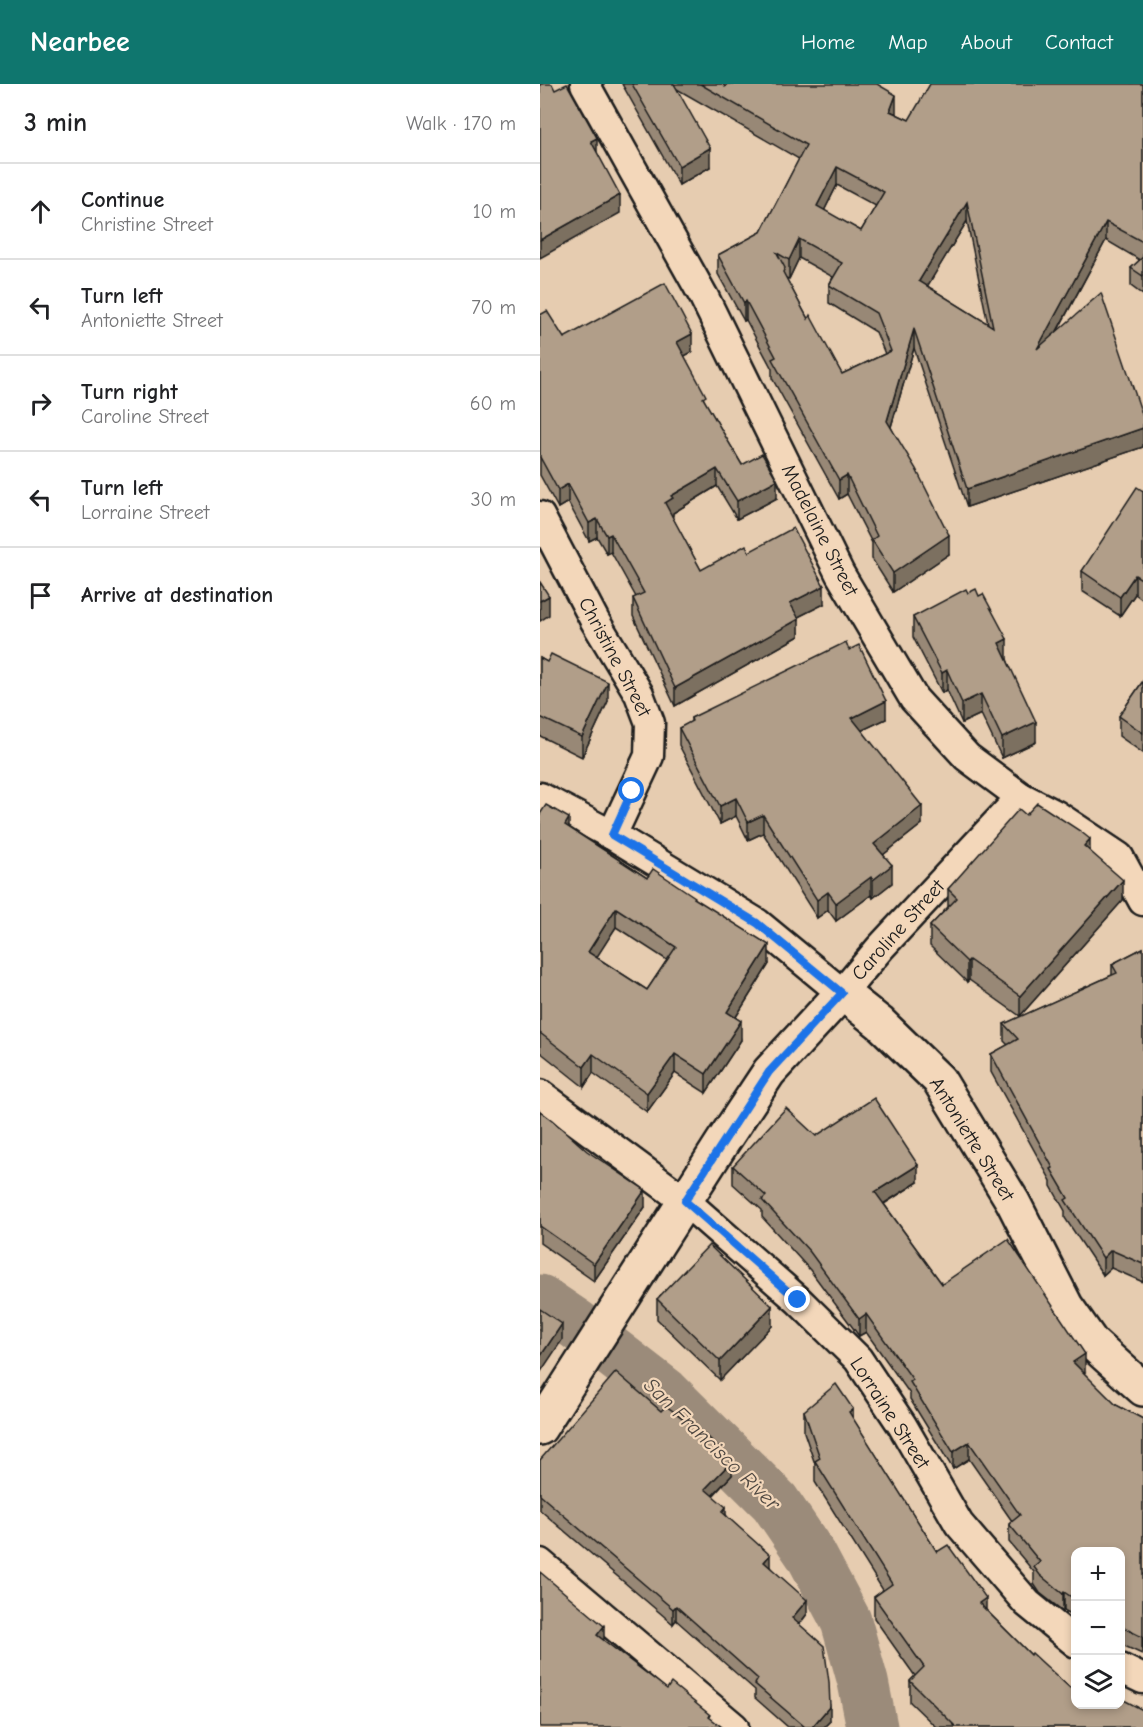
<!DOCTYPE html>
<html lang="en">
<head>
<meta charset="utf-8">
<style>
  body { margin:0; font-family:"Comic Neue",sans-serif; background:#f6f6f6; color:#202124 }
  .controls { position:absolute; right:18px; bottom:18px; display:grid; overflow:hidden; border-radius:12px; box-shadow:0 3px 9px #0003 }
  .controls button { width:54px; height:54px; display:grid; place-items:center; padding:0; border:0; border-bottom:2px solid #e0e0e0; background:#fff; color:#202124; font:30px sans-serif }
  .stop { position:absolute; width:18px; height:18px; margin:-14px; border:4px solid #1a73e8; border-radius:50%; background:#fff }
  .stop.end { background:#1a73e8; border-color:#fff; box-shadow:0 2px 6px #0008 }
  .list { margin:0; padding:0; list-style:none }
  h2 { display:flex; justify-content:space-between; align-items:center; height:78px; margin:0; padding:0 24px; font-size:26px }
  h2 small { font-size:20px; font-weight:400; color:#757577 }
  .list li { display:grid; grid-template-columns:39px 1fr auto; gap:18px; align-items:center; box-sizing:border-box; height:96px; padding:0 24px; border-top:2px solid #e0e0e0 }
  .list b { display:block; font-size:22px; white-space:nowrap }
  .list p { margin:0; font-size:20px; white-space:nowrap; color:#757577 }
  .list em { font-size:20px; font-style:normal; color:#757577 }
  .icon { flex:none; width:33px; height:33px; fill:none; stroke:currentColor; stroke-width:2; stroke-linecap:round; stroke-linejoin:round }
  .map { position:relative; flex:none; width:603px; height:1643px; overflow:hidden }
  header { display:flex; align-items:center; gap:36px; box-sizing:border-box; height:84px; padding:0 30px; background:#0f766e; color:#fff }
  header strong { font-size:28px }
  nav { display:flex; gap:33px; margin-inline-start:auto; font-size:21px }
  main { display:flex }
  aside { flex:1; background:#fff }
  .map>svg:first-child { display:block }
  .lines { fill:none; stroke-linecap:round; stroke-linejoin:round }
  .river { stroke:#9b8b7a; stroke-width:51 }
  .street-casing { stroke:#1c1c1c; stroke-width:33 }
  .secondary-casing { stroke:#1c1c1c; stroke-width:38 }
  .street { stroke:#f3d7ba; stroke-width:28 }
  .secondary { stroke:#f3d7ba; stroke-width:33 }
  .wall { fill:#988876; stroke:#1c1c1c; stroke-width:1.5; fill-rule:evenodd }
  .shaded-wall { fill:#7c6f60; stroke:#1c1c1c; stroke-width:1.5 }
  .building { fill:#b19e89; stroke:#1c1c1c; stroke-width:1.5; fill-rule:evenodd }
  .route { stroke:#1a73e8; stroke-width:8 }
  .labels { text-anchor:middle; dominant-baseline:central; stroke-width:4.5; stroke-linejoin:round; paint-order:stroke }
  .street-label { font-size:20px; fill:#1c1c1c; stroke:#f3d7ba }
  .water-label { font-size:21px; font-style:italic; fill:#4f4842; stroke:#f3d7ba }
</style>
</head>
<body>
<header>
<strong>Nearbee</strong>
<nav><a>Home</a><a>Map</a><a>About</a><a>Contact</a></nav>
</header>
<main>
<aside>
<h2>3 min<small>Walk · 170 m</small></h2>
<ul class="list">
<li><svg class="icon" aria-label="ahead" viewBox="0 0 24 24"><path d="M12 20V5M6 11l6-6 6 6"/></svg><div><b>Continue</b><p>Christine Street</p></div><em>10 m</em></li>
<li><svg class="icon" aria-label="left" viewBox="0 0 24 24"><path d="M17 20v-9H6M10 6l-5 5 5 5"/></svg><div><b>Turn left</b><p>Antoniette Street</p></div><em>70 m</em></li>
<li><svg class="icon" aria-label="right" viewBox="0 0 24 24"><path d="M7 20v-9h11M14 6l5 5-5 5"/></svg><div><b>Turn right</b><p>Caroline Street</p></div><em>60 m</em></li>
<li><svg class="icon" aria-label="left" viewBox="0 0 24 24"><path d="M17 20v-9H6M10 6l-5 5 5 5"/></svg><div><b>Turn left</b><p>Lorraine Street</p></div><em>30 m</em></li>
<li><svg class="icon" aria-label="arrive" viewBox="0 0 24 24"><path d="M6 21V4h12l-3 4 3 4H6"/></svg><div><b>Arrive at destination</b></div></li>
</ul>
</aside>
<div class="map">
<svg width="603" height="1643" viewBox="0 0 603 1643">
  <rect width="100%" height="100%" fill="#e6ccb0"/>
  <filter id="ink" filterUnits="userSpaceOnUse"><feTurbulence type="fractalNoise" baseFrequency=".0167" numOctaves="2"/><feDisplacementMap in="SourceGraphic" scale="12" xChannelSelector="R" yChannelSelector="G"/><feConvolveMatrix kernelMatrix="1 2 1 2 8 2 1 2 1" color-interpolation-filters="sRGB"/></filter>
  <g filter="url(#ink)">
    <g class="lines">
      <polyline class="river" points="0,1216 37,1241 125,1309 235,1418 271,1471 306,1537 323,1598 332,1643"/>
      <defs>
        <g id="street">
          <polyline points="45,0 164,213 300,490 374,615 427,673 481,713 516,731 579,773 603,817"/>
          <polyline points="0,432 55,537 99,610 110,639 109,672 72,751"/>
          <polyline points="0,713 72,751 217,839 302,909 340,864 481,713"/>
          <polyline points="0,1010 145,1117 258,1216 318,1275 362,1341 419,1440 487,1519 536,1559"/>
          <polyline points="0,1479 194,1643"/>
          <polyline points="580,1584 603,1595"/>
        </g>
        <polyline id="secondary" points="0,1344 182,1059 229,988 302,909 340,939 399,996 473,1118 526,1222 552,1259 603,1305"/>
      </defs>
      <use href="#street" class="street-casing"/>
      <use href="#secondary" class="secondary-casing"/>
      <use href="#street" class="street"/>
      <use href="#secondary" class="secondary"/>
    </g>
    <g class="wall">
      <path d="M82 0H183L185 3 356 30 369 36 603 0V211L591 202V184L600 176 566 156 517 248 603 333V363L427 423 374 264 351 343 409 470 353 508 332 475V459L307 410 299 415 232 294V285L206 236 204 237 178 190V171L221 148 259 75 137 5 170 83 139 101ZM297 101 336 122 321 147 284 127ZM427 137 448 240 387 202ZM259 174 293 193 289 201V219L336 248 345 270 302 290 268 235 246 194 249 195Z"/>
      <polygon points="0,231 24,254 152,268 144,272 166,320 202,381 237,414 197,435 177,402 133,429 132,433 161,486 209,468 284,520 258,533 259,552 135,622 93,532 93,514 96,513 71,468 67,470 57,453 49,457 28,418 18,424 0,391"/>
      <polygon points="603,407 603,516 595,510 580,532 542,507 542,487"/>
      <polygon points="428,509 467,575 496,658 462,674 441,630 422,639 407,606 402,609 373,553 373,533"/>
      <polygon points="309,566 346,635 322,646 382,740 343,771 352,799 333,814 331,811 296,837 288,826 277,834 223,749 208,756 196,732 180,740 139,661 139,644 151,638 151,634"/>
      <polygon points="0,574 68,617 42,673 0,652"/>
      <polygon points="603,597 603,669 579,652 579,632"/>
      <path d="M0 730 29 743 107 794 155 815 229 880 196 933 201 956 166 1009 135 989 107 1028 53 989 44 1003 0 968ZM76 843 127 876 107 906 56 873Z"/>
      <polygon points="486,731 550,767 583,816 480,932 429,896 427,898 390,862 390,842 408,823 408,805"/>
      <polygon points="603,864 603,1198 571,1184 563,1191 525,1134 525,1127 511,1102 511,1097 451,988 451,970 468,961 464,957 464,940 572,891 572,880"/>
      <polygon points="0,1027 105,1123 54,1197 0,1159"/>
      <polygon points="276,1052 378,1098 344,1120 402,1200 545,1288 543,1289 576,1321 603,1335 603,1568 602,1570 580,1560 580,1467 536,1467 536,1533 524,1526 523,1527 500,1509 494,1500 494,1488 469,1458 469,1440 472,1437 429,1375 413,1385 370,1315 370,1310 326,1248 319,1252 270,1186 222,1133 222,1126 193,1100 193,1082"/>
      <polygon points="117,1215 232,1242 180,1296 117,1235"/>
      <polygon points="264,1327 313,1335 397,1468 446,1526 491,1571 530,1604 603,1643 396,1643 370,1618 370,1597 375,1592 334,1534 334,1513 343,1506 275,1398 275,1380 264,1348"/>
      <polygon points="0,1376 192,1391 173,1412 186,1431 230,1483 267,1530 259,1541 290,1637 284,1643 248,1643 215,1614 215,1606 136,1536 133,1540 0,1426"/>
    </g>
    <g class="shaded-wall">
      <polygon points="356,11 356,30 350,27"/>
      <polygon points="57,54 57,72 51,57"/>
      <polygon points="170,64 170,83 139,101 139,82"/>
      <polygon points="297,83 297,101 277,141 277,122"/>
      <polygon points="80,111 80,129 0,174 0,156"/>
      <polygon points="427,118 427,137 379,216 379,197"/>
      <polygon points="566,138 566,156 497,284 497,265"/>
      <polygon points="259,155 259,174 249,195 249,176"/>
      <polygon points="206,217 206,236 204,237 204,219"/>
      <polygon points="374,245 374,264 347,356 347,337"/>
      <polygon points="152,250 152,268 137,276 137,258"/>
      <polygon points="603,344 603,363 427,423 427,405"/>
      <polygon points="177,385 177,402 133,429 133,432 125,437 125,419 131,412"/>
      <polygon points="307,391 307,410 299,415 299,396"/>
      <polygon points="237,396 237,414 197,435 197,417"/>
      <polygon points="28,400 28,418 18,424 18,406"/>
      <polygon points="57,435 57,453 49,457 49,439"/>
      <polygon points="71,450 71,468 67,470 67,452"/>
      <polygon points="409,451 409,470 353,508 353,489"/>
      <polygon points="595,491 595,510 580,532 580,513"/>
      <polygon points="284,502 284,520 250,537 250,519"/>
      <polygon points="9,512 9,531 0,537 0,517"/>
      <polygon points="259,535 259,552 135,622 135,604"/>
      <polygon points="467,555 467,575 459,579 459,559"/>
      <polygon points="407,586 407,606 402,609 402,589"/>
      <polygon points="68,598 68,617 42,673 42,653"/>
      <polygon points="441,610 441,630 422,639 422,619"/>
      <polygon points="346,617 346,635 312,651 312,634"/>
      <polygon points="496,638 496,658 462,674 462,654"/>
      <polygon points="196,714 196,732 180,740 180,722"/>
      <polygon points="382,722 382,740 334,778 334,760"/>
      <polygon points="223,731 223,749 208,756 208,738"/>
      <polygon points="29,734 29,753 25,741"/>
      <polygon points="550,755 550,775 544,762"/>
      <polygon points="352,781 352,799 333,814 333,796"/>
      <polygon points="331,793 331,811 296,837 296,819"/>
      <polygon points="583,796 583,816 480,932 480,912"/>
      <polygon points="288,808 288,826 277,834 277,816"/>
      <polygon points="76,824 76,843 48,887 48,868"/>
      <polygon points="229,861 229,880 187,947 187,928"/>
      <polygon points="429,876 429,896 427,898 427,878"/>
      <polygon points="201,937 201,956 166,1009 166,990"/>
      <polygon points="53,970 53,989 44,1003 44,983"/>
      <polygon points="135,970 135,989 107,1028 107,1009"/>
      <polygon points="378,1081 378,1098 335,1125 335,1108"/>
      <polygon points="105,1106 105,1123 54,1197 54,1180"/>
      <polygon points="571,1166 571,1184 563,1191 563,1174"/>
      <polygon points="232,1222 232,1242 180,1296 180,1277"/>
      <polygon points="326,1230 326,1248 319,1252 319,1235"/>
      <polygon points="22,1240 22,1256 0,1289 0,1273"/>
      <polygon points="545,1270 545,1288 533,1296 533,1278"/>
      <polygon points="313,1325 313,1346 309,1328"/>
      <polygon points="429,1358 429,1375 413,1385 413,1368"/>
      <polygon points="192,1377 192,1391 165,1419 165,1405"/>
      <polygon points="186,1423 186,1437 182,1428"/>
      <polygon points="230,1471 230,1485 224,1478"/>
      <polygon points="524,1508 524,1526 523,1527 523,1510"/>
      <polygon points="446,1514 446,1535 439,1519"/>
      <polygon points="267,1516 267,1530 252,1549 252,1534"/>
      <polygon points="136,1522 136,1536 133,1540 133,1525"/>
      <polygon points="64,1542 64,1555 57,1564 57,1551"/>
      <polygon points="603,1551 603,1568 602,1570 602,1553"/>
      <polygon points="290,1622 290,1637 284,1643 272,1643"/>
    </g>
    <g class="building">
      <polygon points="0,0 12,0 15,6 27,0 57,54 51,57 80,111 0,156"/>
      <polygon points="92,0 134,0 170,64 139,82"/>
      <path d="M160 0H183L185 3 187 0H337L356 11 350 27 369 36 390 0H603V158L566 138 497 265 561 209 603 333V344L427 405 374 245 347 337 376 385 409 451 353 489 332 456 337 452 307 391 299 396 232 275 236 273 206 217 204 219 178 171 221 148 266 61ZM297 83 344 108 321 147 277 122ZM427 118 453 243 379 197ZM259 155 302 179 289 201 336 229 351 267 302 290 270 231 268 235 243 188 245 184 237 169 249 176Z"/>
      <polygon points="603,173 603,192 591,184"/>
      <polygon points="125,199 152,250 137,258 166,312 163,314 202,381 222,370 237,396 197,417 177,385 131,412 133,414 125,419 161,486 206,461 209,468 253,444 284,502 250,519 259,535 135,604 93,514 104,509 71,450 67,452 57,435 49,439 28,400 18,406 0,373 0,231 7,227 24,254"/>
      <polygon points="597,403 603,407 603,496 595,491 580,513 542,487"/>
      <polygon points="0,498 9,512 0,517"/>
      <polygon points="426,505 428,509 436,505 439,512 443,510 467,555 459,559 496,638 462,654 441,610 422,619 407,586 402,589 373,533"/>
      <polygon points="306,558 309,566 319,561 346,617 312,634 382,722 334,760 352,781 333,796 331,793 296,819 288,808 277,816 223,731 208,738 196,714 180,722 139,644 152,637 151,634"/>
      <polygon points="11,570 68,598 42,653 0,633 0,574 7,578"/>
      <polygon points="603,597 603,649 579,632"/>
      <polygon points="497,719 540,747 550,755 544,762 583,796 480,912 429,876 427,878 390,842 417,814 408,805 479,725 486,731"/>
      <path d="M6 721 29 734 25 741 107 794 113 785 155 813 154 814 229 861 187 928 201 937 166 990 135 970 107 1009 53 970 44 983 0 949V730ZM76 824 136 863 107 906 48 868Z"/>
      <polygon points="603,864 603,1180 571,1166 563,1174 525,1116 528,1114 511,1085 513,1084 451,970 478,955 464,940 577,889 572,880"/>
      <polygon points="334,1014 378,1081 335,1108 402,1200 468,1155 545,1270 533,1278 576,1321 603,1335 603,1551 602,1553 580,1542 580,1467 536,1467 536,1516 524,1508 523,1510 500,1491 494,1483 500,1478 469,1440 480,1431 429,1358 413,1368 370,1298 373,1296 326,1230 319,1235 270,1168 222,1116 226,1112 193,1082 246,1024 276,1052"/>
      <polygon points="0,1027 12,1036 47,1067 105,1106 54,1180 0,1142"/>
      <polygon points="169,1161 232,1222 180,1277 117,1215"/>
      <polygon points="0,1225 22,1240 0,1273"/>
      <polygon points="76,1288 121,1327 126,1322 167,1352 192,1377 165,1405 186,1423 182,1428 230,1471 224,1478 267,1516 252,1534 284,1562 289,1598 290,1622 272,1643 265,1643 215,1600 218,1595 136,1522 133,1525 0,1411 0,1376"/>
      <polygon points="296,1300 313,1325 309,1328 397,1468 408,1461 446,1514 439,1519 491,1571 492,1569 530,1604 536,1598 536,1620 580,1620 580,1614 603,1626 603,1643 416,1643 370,1597 384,1583 334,1513 352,1500 275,1377 280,1374 264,1327"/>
      <polygon points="0,1488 64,1542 57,1551 127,1605 131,1599 170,1631 169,1633 182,1643 0,1643"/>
    </g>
  </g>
  <g class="lines" filter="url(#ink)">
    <polyline class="route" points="92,707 72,751 217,839 302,909 229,988 145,1117 258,1216"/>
  </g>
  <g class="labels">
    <g class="street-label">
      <text transform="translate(280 446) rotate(63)">Madelaine Street</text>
      <text transform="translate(75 573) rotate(62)">Christine Street</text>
      <text transform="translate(358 846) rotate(-48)">Caroline Street</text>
      <text transform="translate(432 1055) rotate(58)">Antoniette Street</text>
      <text transform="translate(350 1329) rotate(57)">Lorraine Street</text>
    </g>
    <g class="water-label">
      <text transform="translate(172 1360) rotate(44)">San Francisco River</text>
    </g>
  </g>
</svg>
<div class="controls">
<button>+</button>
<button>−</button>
<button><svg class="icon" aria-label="layers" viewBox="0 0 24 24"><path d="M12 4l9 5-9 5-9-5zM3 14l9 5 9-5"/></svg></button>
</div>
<div class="stop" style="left:92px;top:707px"></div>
<div class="stop end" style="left:258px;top:1216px"></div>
</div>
</main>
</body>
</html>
